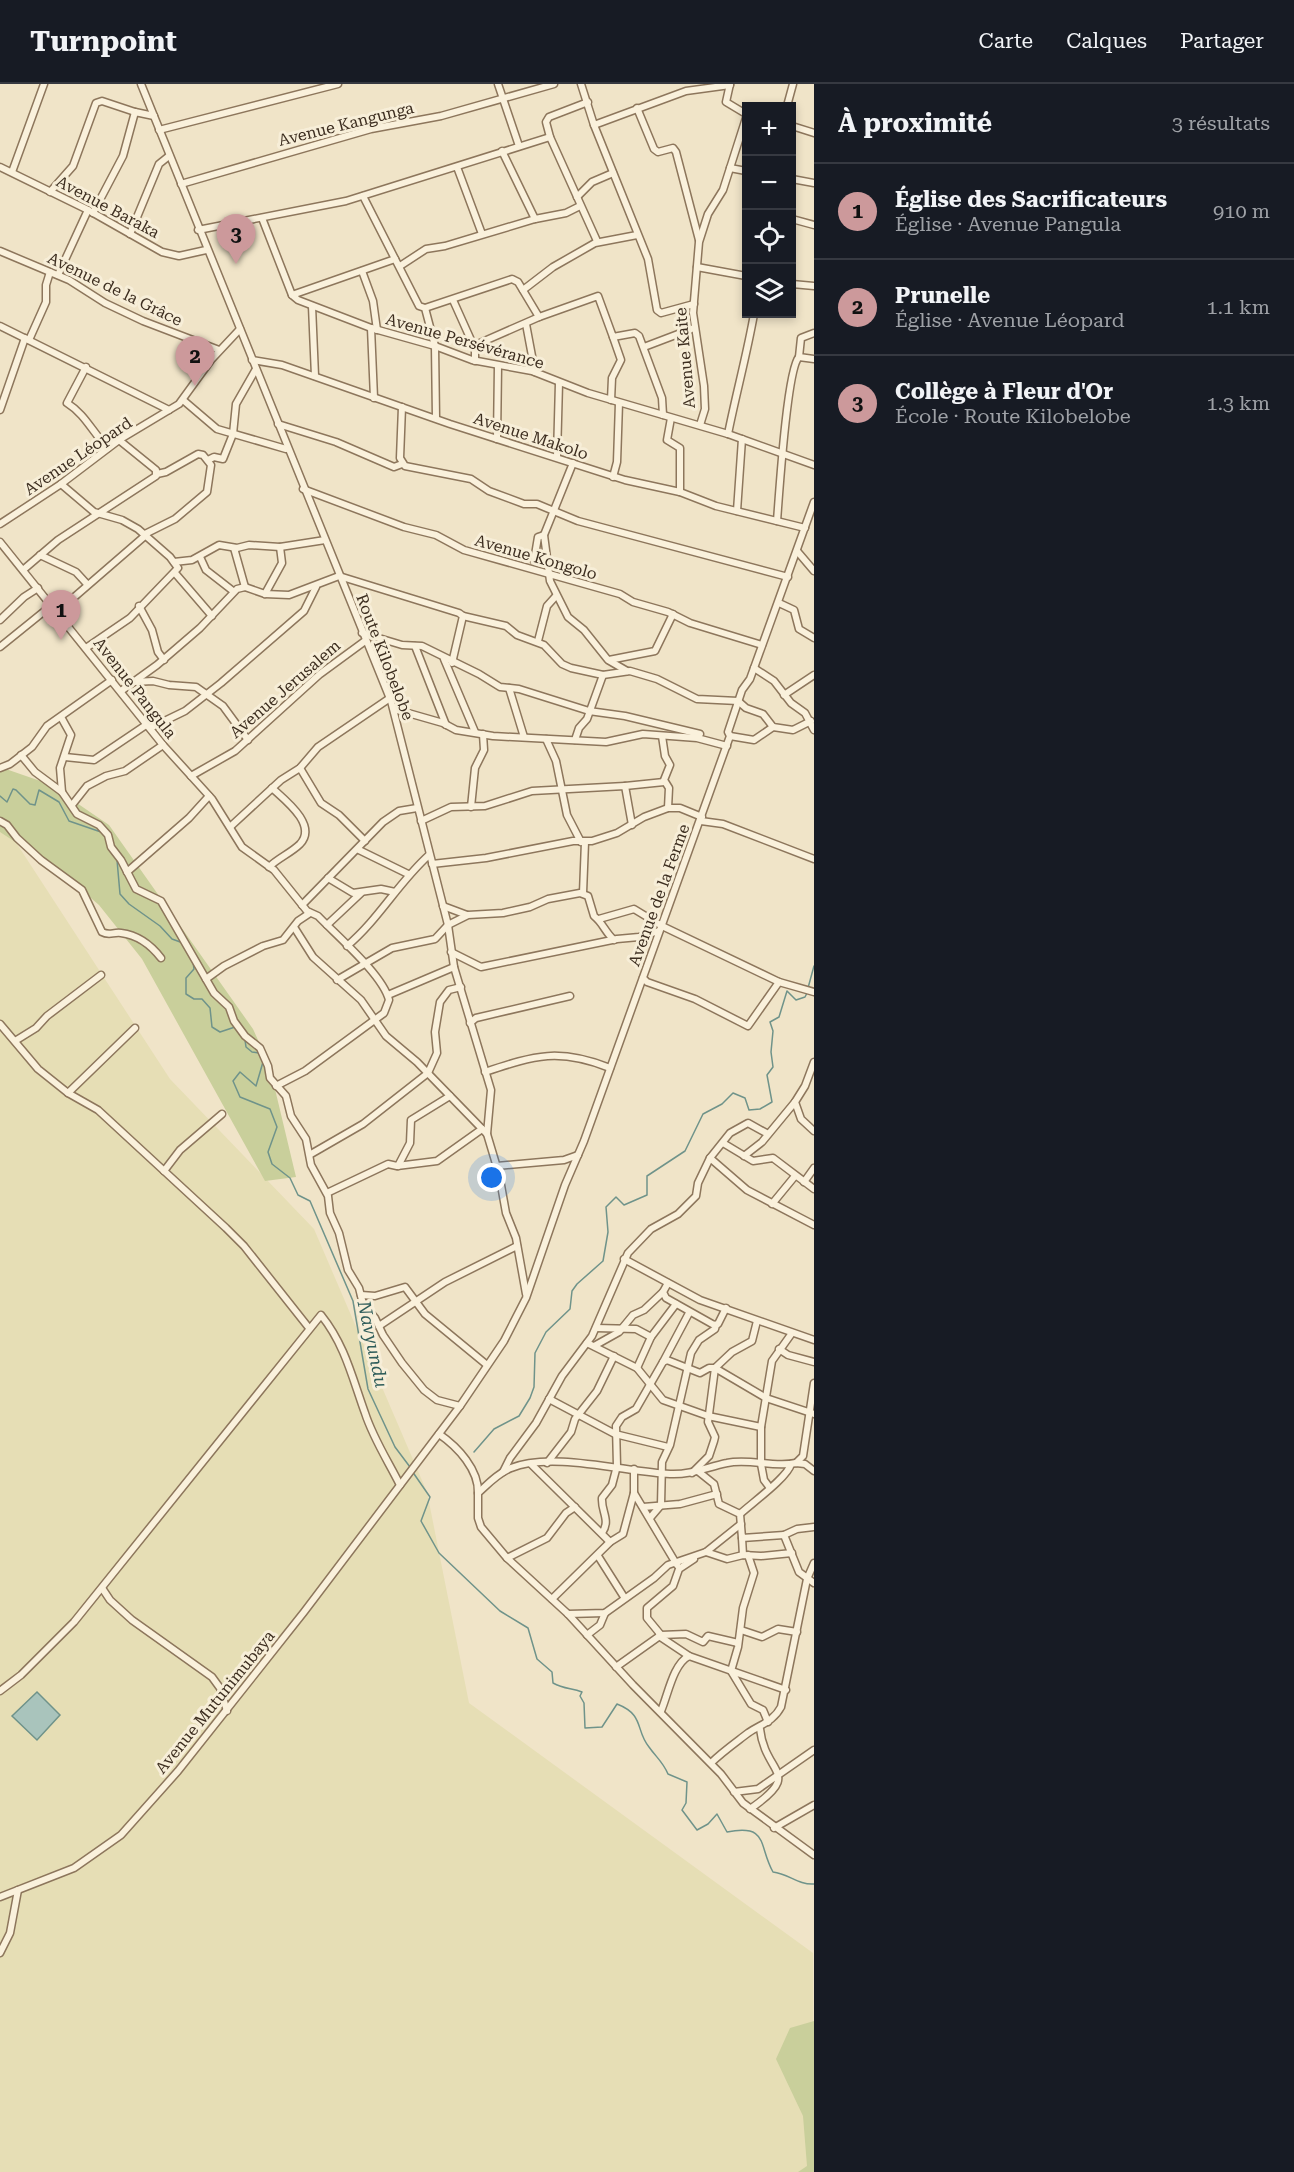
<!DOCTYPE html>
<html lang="fr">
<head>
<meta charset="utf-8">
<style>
  body { margin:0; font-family:"Roboto Serif",serif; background:#242831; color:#f1f3f6 }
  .controls { position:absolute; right:18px; top:18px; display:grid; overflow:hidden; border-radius:0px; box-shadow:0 3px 9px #0003 }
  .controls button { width:54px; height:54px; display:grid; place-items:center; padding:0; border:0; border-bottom:2px solid #363941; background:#171b24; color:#f1f3f6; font:30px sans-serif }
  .you { position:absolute; left:492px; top:1094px; width:21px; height:21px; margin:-15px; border:4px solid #fff; border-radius:50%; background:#1a73e8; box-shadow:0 0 0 9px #1a73e833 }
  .badge { display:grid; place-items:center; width:39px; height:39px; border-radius:50%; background:#cc999b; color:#111; font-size:20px; font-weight:700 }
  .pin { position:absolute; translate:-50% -50px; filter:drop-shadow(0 2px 3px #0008) }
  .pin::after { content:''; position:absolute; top:32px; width:21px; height:18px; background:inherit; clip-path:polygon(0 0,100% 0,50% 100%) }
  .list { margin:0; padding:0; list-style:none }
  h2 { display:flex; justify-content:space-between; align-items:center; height:78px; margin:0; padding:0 24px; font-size:26px }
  h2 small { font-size:20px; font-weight:400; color:#9ea1a6 }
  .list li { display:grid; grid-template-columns:39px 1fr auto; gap:18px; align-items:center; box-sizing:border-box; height:96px; padding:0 24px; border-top:2px solid #363941 }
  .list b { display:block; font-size:22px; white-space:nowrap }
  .list p { margin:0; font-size:20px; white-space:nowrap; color:#9ea1a6 }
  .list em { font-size:20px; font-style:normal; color:#9ea1a6 }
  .icon { flex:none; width:33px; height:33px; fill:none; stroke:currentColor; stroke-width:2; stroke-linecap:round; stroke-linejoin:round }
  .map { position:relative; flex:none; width:814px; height:2088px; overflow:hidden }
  header { display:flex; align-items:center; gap:36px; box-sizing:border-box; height:84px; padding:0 30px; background:#171b24; border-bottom:2px solid #363941 }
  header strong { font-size:28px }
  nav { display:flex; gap:33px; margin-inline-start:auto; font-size:21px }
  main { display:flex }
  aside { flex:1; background:#171b24 }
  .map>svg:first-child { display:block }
  .farmland { fill:#e6deb5 }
  .green { fill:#c9cf9b }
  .water { fill:#a9c4bc; stroke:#6f938a; stroke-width:1.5 }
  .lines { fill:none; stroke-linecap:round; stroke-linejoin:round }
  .stream { stroke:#6f938a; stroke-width:1.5 }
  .minor-casing { stroke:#8d765c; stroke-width:9 }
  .minor { stroke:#faf1dc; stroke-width:6 }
  .labels { text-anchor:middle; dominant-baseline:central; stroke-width:6; stroke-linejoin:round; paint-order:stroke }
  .street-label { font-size:16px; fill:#3d2e20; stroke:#f7eed8 }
  .water-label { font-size:18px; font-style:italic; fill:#2f5d5a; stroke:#f7eed8 }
</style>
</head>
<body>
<header>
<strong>Turnpoint</strong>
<nav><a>Carte</a><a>Calques</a><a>Partager</a></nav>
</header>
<main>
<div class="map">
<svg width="814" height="2088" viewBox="0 0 814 2088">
  <rect width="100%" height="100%" fill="#f0e4c8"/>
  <polygon class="farmland" points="2,737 170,995 314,1145 427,1408 469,1619 813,1869 814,2088 0,2088 0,739"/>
  <g class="green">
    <polygon points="0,683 49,700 109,741 253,945 269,980 296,1093 265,1097 142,875 99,821 58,786 0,748"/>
    <polygon points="814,1937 814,2088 798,2088 807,2082 803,2032 776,1975 790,1944"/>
  </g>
  <polygon class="water" points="37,1608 60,1631 37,1656 12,1632"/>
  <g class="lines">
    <g class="stream">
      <polyline points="0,712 7,718 13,705 16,706 30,720 35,721 39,706 59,718 69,737 101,748"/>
      <polyline points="113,760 117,769"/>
      <polyline points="117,776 120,810 129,820 160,842 172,855 183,859"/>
      <polyline points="193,878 194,885 186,894 186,910 194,915 202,915 210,924 212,943 220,948 235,943"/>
      <polyline points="808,904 814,882"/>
      <polyline points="245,956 246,963 252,968 259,969"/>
      <polyline points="263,978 256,1002 240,988 233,997 240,1013 270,1025 277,1043 268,1068 272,1080 290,1094 298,1111 310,1117 353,1217 368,1305 395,1363 410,1383"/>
      <polyline points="474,1368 494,1345 519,1332 530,1314 534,1303 535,1269 546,1248 570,1225 572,1207 577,1200 603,1177 608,1148 606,1123 616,1113 624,1121 647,1111 647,1092 685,1067 703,1030 722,1020 733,1009 745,1014 749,1026 760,1025 772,1018 767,991 773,983 771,968 773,947 770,938 779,933 787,907 796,916 805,913 807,909"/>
      <path d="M412 1387 430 1413 421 1437 439 1469 500 1527 528 1544 537 1575 552 1588 553 1599C564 1605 571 1604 582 1608L580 1612 584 1619 585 1644 602 1643 617 1620C645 1631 635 1646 649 1663 656 1673 663 1678 668 1690L687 1698 686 1719 682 1726 697 1746 708 1740 717 1730 727 1748C769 1740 758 1761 773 1788 789 1790 798 1801 814 1800"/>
    </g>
    <defs>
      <g id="minor">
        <polyline points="141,0 391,617 448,841 454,883 491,1006 487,1050 499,1090 506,1129 516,1154 526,1210"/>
        <polyline points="498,0 519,62"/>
        <polyline points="581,0 594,41 648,175 657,226 661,229 694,220"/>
        <polyline points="730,0 726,18 746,30"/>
        <polyline points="787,22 793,0"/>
        <polyline points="637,24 654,65 658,68 673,64 676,68 699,156"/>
        <polyline points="594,41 686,7 730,1"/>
        <polyline points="792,42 814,49"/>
        <polyline points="159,46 338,0"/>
        <polyline points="550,53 546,38 549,33 588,18"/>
        <polyline points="502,67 535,135"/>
        <polyline points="0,83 88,126 162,168 179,172 206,166"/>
        <polyline points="457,83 482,150"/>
        <polyline points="730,84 746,87"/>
        <polyline points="12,88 44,0"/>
        <polyline points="792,95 814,99"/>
        <polyline points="181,100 371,45 441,32 554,0"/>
        <polyline points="50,108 73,82 96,19 102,17 135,28"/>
        <polyline points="363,112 419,222 425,224 435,262 436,334"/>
        <polyline points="577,113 592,98 613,89"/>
        <polyline points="93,129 123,72 135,28 154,32"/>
        <polyline points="262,134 292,211 298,216 371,244 435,262 472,276 532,287 588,309 728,350 814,381"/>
        <polyline points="792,135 814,141"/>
        <polyline points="198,146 346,117 550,53 597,157"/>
        <polyline points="130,150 159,80 169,72"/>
        <polyline points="0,167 69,196 105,219 143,237 219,266"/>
        <polyline points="400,182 426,165 445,162 535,135 566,129 580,122"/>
        <polyline points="697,183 746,192"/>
        <polyline points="362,187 373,217 377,246"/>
        <polyline points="58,191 88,126"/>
        <polyline points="792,200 814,202"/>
        <polyline points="523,206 553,183 595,159 637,151"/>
        <polyline points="292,211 395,175"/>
        <polyline points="453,216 475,265 475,277"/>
        <polyline points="312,222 315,292"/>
        <polyline points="425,224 512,195 518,198 539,233 598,212 613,253 635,249 639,252 662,314 663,331"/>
        <polyline points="526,240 535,288"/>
        <polyline points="0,242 169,326"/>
        <polyline points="371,244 374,314"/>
        <polyline points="29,256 46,218 46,201 50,188"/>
        <polyline points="473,262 539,233"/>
        <polyline points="644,263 694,244"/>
        <polyline points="799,273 801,254 814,249"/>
        <polyline points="252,276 282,281 450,340 625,396 680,408 716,422 805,444"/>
        <path d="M86 283 67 319C86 331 92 348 108 364"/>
        <polyline points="183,316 217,345 286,365"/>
        <polyline points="611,316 612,294 621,276 613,253"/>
        <polyline points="402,323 400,374 405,382 471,395 489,407 524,420 537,420 578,437 788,493"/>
        <polyline points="0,326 25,254"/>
        <polyline points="671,334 667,356 680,364 680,408"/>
        <polyline points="278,340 336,358 394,383 402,380"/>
        <polyline points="700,341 705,325 704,302 693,229 699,158 708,130 723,106 746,34"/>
        <path d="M728 350C736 310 747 270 754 230"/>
        <polyline points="497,355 498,282"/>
        <polyline points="557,372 559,299"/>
        <polyline points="208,376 214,373 223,375 233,350 236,320 256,285"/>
        <polyline points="573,379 544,451 550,497 568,533 584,546 608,576 627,587"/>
        <polyline points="613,393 617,378 619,319"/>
        <polyline points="61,400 94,428 122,436 138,445 170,473 178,484 130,534 86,564"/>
        <polyline points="303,405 404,443 436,451 464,466 620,510 633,518 668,528 690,539 762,561"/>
        <polyline points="737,427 742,355"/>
        <path d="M777 437C779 412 787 285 799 273L814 275"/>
        <polyline points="0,440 61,400 119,356 179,320 211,276 240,245"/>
        <polyline points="145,450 175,435 207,408 211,381 203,371 198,370 166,388 157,390"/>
        <path d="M0 458 163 661 212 715 242 763 274 786 307 827 318 832C337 852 383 891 389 916L384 929 305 987 276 1002"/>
        <polyline points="234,464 245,503"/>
        <polyline points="797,467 814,487"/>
        <polyline points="40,471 76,488 87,500"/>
        <polyline points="200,473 206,486 233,507"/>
        <polyline points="534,477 538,453 544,451"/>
        <polyline points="174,478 192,476 219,461 237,464 249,461 280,463 325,456"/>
        <polyline points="23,486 58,456 156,392 156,386 119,356"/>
        <polyline points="175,489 212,532"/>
        <polyline points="265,510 282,479 280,463"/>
        <polyline points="779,519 794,526 799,545 814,554"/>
        <polyline points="139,522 152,546 158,568 164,576"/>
        <polyline points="57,528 146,451"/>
        <polyline points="463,532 506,542 517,551 544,561 562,580 571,584 603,591 630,587 657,595 697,615 738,617 746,624 763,630 773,643 793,646 811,637"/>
        <polyline points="0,536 24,513 38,504"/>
        <polyline points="362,549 402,561 422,562 479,590 500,603 519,605 589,627 625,632 700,650"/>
        <polyline points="538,557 547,522 556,512"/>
        <polyline points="415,562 446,641"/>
        <polyline points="0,563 52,521"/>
        <polyline points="444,575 475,648"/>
        <polyline points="609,576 655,567 673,530"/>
        <polyline points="754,584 774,597 791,619 805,629 814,646"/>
        <polyline points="134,598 153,597 169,601 196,603 223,622 248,656"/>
        <polyline points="509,604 524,653"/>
        <polyline points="121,607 157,581 200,544 237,505 245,503 265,510 289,511 339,492 459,529 463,532 452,579"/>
        <polyline points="784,611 814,591"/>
        <polyline points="394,625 443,639 456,646 493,652 606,658 643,650 697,654 727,662"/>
        <polyline points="61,633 71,651 60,684 62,708"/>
        <polyline points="150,644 185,627 221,599 304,527 316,503"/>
        <polyline points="662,652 665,672 670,681 664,696 669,704 668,724"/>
        <polyline points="730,652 754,656 773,643"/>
        <polyline points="546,655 556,677 567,731 581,758"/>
        <polyline points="575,656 579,644 587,635 603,591"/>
        <polyline points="21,671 35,688 62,708 77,730 99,741 108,751 111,763 121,776 136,805 161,817 214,909 229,923 234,937 245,952 260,964 268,982 270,994 286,1012 291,1032 306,1055 311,1081 328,1112 330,1129 339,1149 348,1186 359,1204 363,1220 375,1234 383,1251 402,1279 424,1306 437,1316 460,1322"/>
        <polyline points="65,673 94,676 146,641"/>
        <polyline points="0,684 10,680 32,663 47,642 112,596"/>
        <polyline points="300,684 321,719 339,731 365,757"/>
        <polyline points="191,692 235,667 320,590 365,557"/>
        <polyline points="625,702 664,698"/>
        <polyline points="72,721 87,702 106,692 125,687 163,661"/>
        <polyline points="471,723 475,684 484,666 483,650"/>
        <path d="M0 737 7 741 17 754 41 776 82 806 102 848C109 852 113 848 121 849 137 851 151 861 161 874"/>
        <polyline points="421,737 451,723 485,722 532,707 625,702 632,741"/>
        <polyline points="701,737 723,740 814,775"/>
        <polyline points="230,743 281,696 300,684 318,663 390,614"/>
        <polyline points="359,766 408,790"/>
        <polyline points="432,780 486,774 573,757 592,757 617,749 644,733 668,724 680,724 702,733"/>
        <path d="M269 783C278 774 291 769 300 760 318 741 285 716 272 704"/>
        <polyline points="127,788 189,734 209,712"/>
        <polyline points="328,794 353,809 381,805 395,808"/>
        <polyline points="583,809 585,758"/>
        <polyline points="302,821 383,738 399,727 417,724"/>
        <polyline points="443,822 467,831"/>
        <polyline points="599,835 634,825 662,842 779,898 814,908"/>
        <polyline points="327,841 361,809"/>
        <polyline points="294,843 313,873 361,916 386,952 417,978 487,1050"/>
        <path d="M347 862C379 835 398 799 429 771"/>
        <polyline points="451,868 481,883 617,855 639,853 659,847"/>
        <polyline points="643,894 647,898 695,915 748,942 779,898"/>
        <polyline points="206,895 224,882 263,862 283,856 298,837 310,829"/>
        <path d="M337 896 392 864 435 855 448 841 468 831 503 829 530 823 548 815 580 809 588 812 594 832C603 839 605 848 614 856"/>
        <polyline points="388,911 454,883"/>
        <polyline points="470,939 476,934 570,912"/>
        <polyline points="0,940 38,985 68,1009 98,1026 226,1144 244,1162 309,1244"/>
        <polyline points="15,957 36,944 47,932 101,891"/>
        <polyline points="814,978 805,1002 795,1018 801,1035 814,1047"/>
        <path d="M485 988C536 971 559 964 610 984"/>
        <polyline points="68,1009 135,944"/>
        <polyline points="723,1059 753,1077 773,1074 814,1105"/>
        <polyline points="311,1070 363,1040 428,989 437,969 435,948 440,918 449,906 461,903"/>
        <polyline points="744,1072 762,1058 795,1018"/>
        <polyline points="710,1074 747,1106 814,1141"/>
        <polyline points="398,1082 410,1059 411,1036 450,1012"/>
        <polyline points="497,1082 564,1076 578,1071"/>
        <polyline points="164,1087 180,1066 222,1030"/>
        <polyline points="804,1098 814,1084"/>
        <polyline points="327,1109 388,1080 397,1082 437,1077 482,1045"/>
        <polyline points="772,1120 795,1092"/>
        <polyline points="624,1175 700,1216 814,1256"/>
        <polyline points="668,1199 663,1208 666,1214 714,1241 718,1240 726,1224"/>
        <polyline points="361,1211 375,1212 405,1203 425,1230 487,1281"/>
        <polyline points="379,1242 445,1198 517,1162"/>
        <polyline points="596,1244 636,1245 651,1253"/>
        <polyline points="587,1259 637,1284 663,1316 708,1332 761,1343"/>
        <polyline points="594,1262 619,1248 633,1231 644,1226 663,1208"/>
        <polyline points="779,1265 788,1271 814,1278"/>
        <polyline points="663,1278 689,1229"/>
        <polyline points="637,1284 651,1253 676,1220"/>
        <polyline points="549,1315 615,1350 668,1363"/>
        <path d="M439 1350C458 1363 479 1386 478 1409"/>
        <polyline points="547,1379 571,1348 575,1335 597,1307 614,1272"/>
        <polyline points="796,1379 803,1372 814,1299"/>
        <polyline points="531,1380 610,1458"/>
        <polyline points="634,1385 634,1409 677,1481"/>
        <path d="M814 1387 805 1380 796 1379C774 1384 749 1374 727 1379 707 1383 691 1391 670 1390 626 1388 551 1367 511 1384 498 1389 488 1400 478 1409V1434L481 1443 507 1474 568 1530 633 1601 721 1690 743 1719 814 1771"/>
        <polyline points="503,1388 510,1374 536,1339 562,1292 592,1252 628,1169 651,1145 678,1130 696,1112 698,1099 710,1074 730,1049 748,1039 768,1050"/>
        <polyline points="699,1388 714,1400 719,1420 740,1430 742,1454 784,1451 799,1488 814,1499"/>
        <polyline points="692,1389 709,1372 714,1357 715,1353 708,1338 715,1284 732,1268 752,1257 757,1237"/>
        <polyline points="770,1404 764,1396 761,1380 761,1343 772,1277 792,1249"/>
        <polyline points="643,1423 680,1420 717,1410"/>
        <path d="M740 1430C752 1419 788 1393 791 1380"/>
        <polyline points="650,1434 661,1421 662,1378 670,1361 691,1269 699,1256 715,1245 716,1241"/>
        <path d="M602 1449C611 1436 601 1428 602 1414L612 1401 617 1382 616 1342 622 1333 636 1325 663 1278 667 1276 700 1289 709 1284H715L766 1314 814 1330"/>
        <polyline points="784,1451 797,1445 814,1443"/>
        <polyline points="742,1454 743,1471"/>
        <polyline points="706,1468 727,1475 743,1471 761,1472 792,1469"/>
        <polyline points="748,1471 754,1489 743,1524 738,1563 731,1587 751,1620 763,1626 768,1638"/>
        <polyline points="598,1472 624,1513"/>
        <polyline points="507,1474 547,1454 566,1429 575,1423"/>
        <polyline points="102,1504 110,1516 132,1536 212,1593 220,1604 227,1627"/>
        <polyline points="552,1515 610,1458 623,1450 634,1409"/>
        <polyline points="568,1530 605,1529 654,1494 668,1481 706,1468 741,1440"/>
        <polyline points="741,1546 762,1553 778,1545 797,1548"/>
        <polyline points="587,1551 600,1541 605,1529"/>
        <polyline points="661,1551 686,1550 703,1558 708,1552 738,1559"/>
        <polyline points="659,1552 689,1572"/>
        <polyline points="616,1583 661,1551 647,1534 647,1524 673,1502 679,1485 694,1475"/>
        <path d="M0 1607 21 1591 74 1538 321 1231C345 1261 352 1293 365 1329 373 1354 388 1377 400 1401"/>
        <path d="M661 1627C668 1611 673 1580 689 1572L786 1606"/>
        <path d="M711 1679C722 1668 735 1659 748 1649 761 1640 773 1638 781 1623L807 1495 814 1479"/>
        <polyline points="734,1708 758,1705 814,1666"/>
        <path d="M750 1725C804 1688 765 1691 760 1645"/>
        <polyline points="774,1744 814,1721"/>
        <polyline points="0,1813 74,1784 121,1751 178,1687 304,1528 460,1322 504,1257 526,1214 565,1101 584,1057 730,652 728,648 742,606 750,595 814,418"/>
        <polyline points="0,1869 10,1849 18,1806"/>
      </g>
    </defs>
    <use href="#minor" class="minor-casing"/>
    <use href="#minor" class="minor"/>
  </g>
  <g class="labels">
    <g class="street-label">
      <text transform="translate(346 40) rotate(-14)">Avenue Kangunga</text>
      <text transform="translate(108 123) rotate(28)">Avenue Baraka</text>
      <text transform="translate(115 205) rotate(26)">Avenue de la Grâce</text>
      <text transform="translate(465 257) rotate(16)">Avenue Persévérance</text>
      <text transform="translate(685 274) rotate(-95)">Avenue Kaite</text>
      <text transform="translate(531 352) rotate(18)">Avenue Makolo</text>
      <text transform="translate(78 372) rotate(-34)">Avenue Léopard</text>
      <text transform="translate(536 473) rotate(16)">Avenue Kongolo</text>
      <text transform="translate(385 573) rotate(69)">Route Kilobelobe</text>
      <text transform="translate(135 604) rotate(52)">Avenue Pangula</text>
      <text transform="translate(285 605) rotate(-41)">Avenue Jerusalem</text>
      <text transform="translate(659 811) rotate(-70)">Avenue de la Ferme</text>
      <text transform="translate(215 1618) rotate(-51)">Avenue Mutunimubaya</text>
    </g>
    <g class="water-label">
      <text transform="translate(373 1260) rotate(78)">Navyundu</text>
    </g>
  </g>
</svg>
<div class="controls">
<button>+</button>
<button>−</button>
<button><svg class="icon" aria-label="locate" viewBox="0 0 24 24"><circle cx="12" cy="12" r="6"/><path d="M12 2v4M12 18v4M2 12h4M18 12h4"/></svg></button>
<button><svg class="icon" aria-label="layers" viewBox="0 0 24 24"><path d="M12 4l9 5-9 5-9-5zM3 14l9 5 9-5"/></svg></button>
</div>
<div class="you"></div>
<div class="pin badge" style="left:61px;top:556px">1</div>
<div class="pin badge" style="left:195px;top:302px">2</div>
<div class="pin badge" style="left:236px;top:180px">3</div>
</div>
<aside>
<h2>À proximité<small>3 résultats</small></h2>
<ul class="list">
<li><span class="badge">1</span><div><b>Église des Sacrificateurs</b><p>Église · Avenue Pangula</p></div><em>910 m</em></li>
<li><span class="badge">2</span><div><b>Prunelle</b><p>Église · Avenue Léopard</p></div><em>1.1 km</em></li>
<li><span class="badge">3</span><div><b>Collège à Fleur d'Or</b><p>École · Route Kilobelobe</p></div><em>1.3 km</em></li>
</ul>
</aside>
</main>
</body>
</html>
